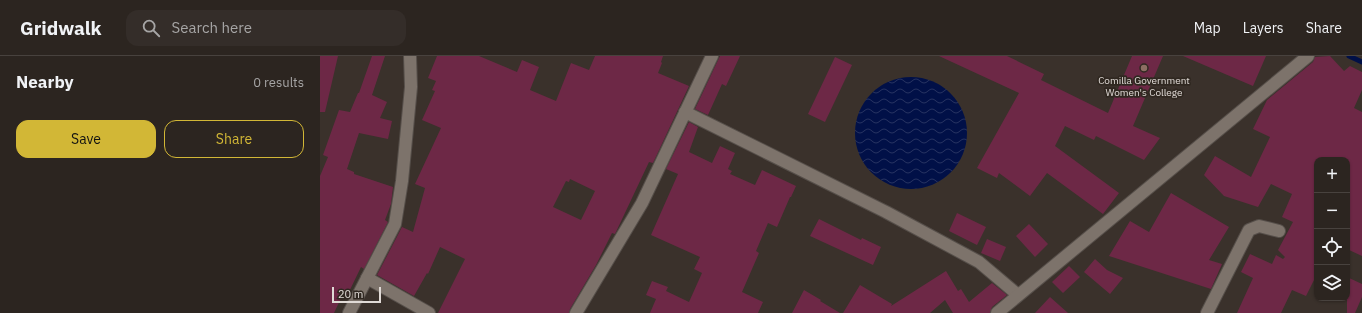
<!DOCTYPE html>
<html lang="en">
<head>
<meta charset="utf-8">
<style>
  body { margin:0; font-family:"IBM Plex Sans",sans-serif; background:#342d29; color:#f1f3f6 }
  .controls { position:absolute; right:12px; bottom:12px; display:grid; overflow:hidden; border-radius:8px; box-shadow:0 1px 3px #0004 }
  .controls button { width:36px; height:36px; display:grid; place-items:center; padding:0; border:0; border-bottom:1px solid #48423e; background:#2c2520; color:#f1f3f6; font:20px sans-serif }
  .scale { position:absolute; left:12px; bottom:10px; width:49px; box-sizing:border-box; padding-left:4px; border:2px solid #e0dad6; border-top:0; font-size:11px; line-height:14px; white-space:nowrap; color:#e0dad6; -webkit-text-stroke:3px #302821; paint-order:stroke }
  .list { margin:0; padding:0; list-style:none }
  h2 { display:flex; justify-content:space-between; align-items:center; height:52px; margin:0; padding:0 16px; font-size:17px }
  h2 small { font-size:13px; font-weight:400; color:#a6a5a5 }
  .actions { display:flex; gap:8px; padding:12px 16px }
  .actions a { flex:1; padding:9px 0; border:1px solid #d2b736; border-radius:12px; text-align:center; font-size:14px; color:#d2b736 }
  .actions .main { background:#d2b736; color:#111 }
  .icon { flex:none; width:22px; height:22px; fill:none; stroke:currentColor; stroke-width:2; stroke-linecap:round; stroke-linejoin:round }
  .map { position:relative; flex:none; width:1042px; height:257px; overflow:hidden }
  header { display:flex; align-items:center; gap:24px; box-sizing:border-box; height:56px; padding:0 20px; background:#2c2520; border-bottom:1px solid #48423e }
  header strong { font-size:19px }
  nav { display:flex; gap:22px; margin-inline-start:auto; font-size:14px }
  .search { width:280px; height:36px; background:#342d29; display:flex; align-items:center; gap:10px; box-sizing:border-box; padding:0 14px; border-radius:12px; color:#a6a5a5; font-size:15px }
  main { display:flex }
  aside { flex:1; background:#2c2520 }
  .map>svg:first-child { display:block }
  .water { fill:url(#water-waves) }
  .lines { fill:none; stroke-linecap:round; stroke-linejoin:round }
  .stream { stroke:#011047; stroke-width:5 }
  .building { fill:#6d2846; fill-rule:evenodd }
  .minor-casing { stroke:#564f4a; stroke-width:14 }
  .minor { stroke:#7d736b; stroke-width:12 }
  .education-dot { fill:#8d6e63; stroke:#302821; stroke-width:1.5 }
  .labels { text-anchor:middle; dominant-baseline:central; stroke-width:3.5; stroke-linejoin:round; paint-order:stroke }
  .poi-label { font-size:10px; fill:#e0dad6; stroke:#302821 }
</style>
</head>
<body>
<header>
<strong>Gridwalk</strong>
<div class="search"><svg class="icon" aria-label="search" viewBox="0 0 24 24"><circle cx="10" cy="10" r="6"/><path d="M15 15l6 6"/></svg>Search here</div>
<nav><a>Map</a><a>Layers</a><a>Share</a></nav>
</header>
<main>
<aside>
<h2>Nearby<small>0 results</small></h2>
<ul class="list">
</ul>
<div class="actions"><a class="main">Save</a><a>Share</a></div>
</aside>
<div class="map">
<svg width="1042" height="257" viewBox="0 0 1042 257">
  <defs>
    <pattern id="water-waves" width="16" height="10" patternUnits="userSpaceOnUse"><rect width="16" height="10" fill="#011047"/><path d="M0 5q4-4 8 0t8 0" fill="none" stroke="#263261"/></pattern>
  </defs>
  <rect width="100%" height="100%" fill="#3a312b"/>
  <circle class="water" cx="591" cy="77" r="56"/>
  <g class="lines">
    <polyline class="stream" points="1029,0 1042,6"/>
  </g>
  <g class="building">
    <polygon points="0,0 18,0 5,56 0,56"/>
    <polygon points="52,0 65,0 52,39 67,46 60,62 72,65 68,83 39,77 27,113 34,116 34,118 73,131 71,148 65,164 68,166 44,213 41,211 27,240 23,238 14,257 0,257 0,120 8,101 3,99 19,54 30,56 38,37 39,37"/>
    <path d="M117 0H159L197 16 202 4 219 11 210 34 236 45 251 7 269 14 275 0H343L341 6 342 7 338 17 369 30 333 107 329 106 295 178 292 177 276 209 250 253 249 257H118L145 203 120 191 108 218 107 217 94 240 57 219 82 171 93 176 105 132 95 128 121 72 102 64 115 35 112 34 116 25 108 22ZM250 123 275 135 261 164 233 151 246 125 249 126Z"/>
    <polygon points="400,0 420,0 406,30 402,28 388,59 375,53"/>
    <polygon points="619,0 687,0 724,18 721,24 788,57 812,0 843,0 813,70 840,82 824,104 776,80 774,84 745,70 735,90 799,137 783,158 727,117 710,140 679,117 677,122 657,112 699,37"/>
    <polygon points="863,0 946,0 933,30"/>
    <polygon points="1010,0 1024,15 1030,10 1042,16 1042,34 1034,52 1042,56 1042,200 1027,193 1027,104 997,104 997,218 986,240 972,234 961,257 917,257 933,222 921,216 930,198 952,208 956,199 963,203 965,201 958,194 973,166 962,161 972,138 951,128 938,151 904,140 884,119 895,100 931,121 950,81 933,73 947,44 993,6 995,1"/>
    <polygon points="515,1 532,9 505,66 488,58"/>
    <polygon points="369,66 378,71 369,96 392,107 400,90 415,97 408,113 412,115 410,118 435,129 442,114 476,130 471,141 470,141 457,171 448,167 436,195 439,197 422,236 443,246 438,257 330,257 336,243 326,239 332,225 348,231 346,235 369,246 382,217 374,213 380,201 331,179 358,118 346,113"/>
    <polygon points="851,137 909,171 889,204 902,208 891,233 789,200 810,165 829,176"/>
    <polygon points="637,157 666,171 657,189 629,175"/>
    <polygon points="499,163 541,184 542,182 561,191 553,209 490,180"/>
    <polygon points="709,168 728,188 715,201 696,180"/>
    <polygon points="667,183 686,191 680,205 661,197"/>
    <polygon points="775,203 787,214 803,222 790,238 764,216"/>
    <polygon points="749,210 760,221 743,237 732,226"/>
    <polygon points="626,215 638,235 641,233 649,246 672,227 687,239 672,251 670,257 633,257 625,244 610,257 523,257 540,229 572,248 571,250"/>
    <polygon points="1027,221 1042,228 1042,241 1035,257 1027,257"/>
    <polygon points="484,234 501,244 500,245 520,257 472,257"/>
    <polygon points="730,241 748,257 715,257"/>
  </g>
  <g class="lines">
    <defs>
      <g id="minor">
        <polyline points="365,56 566,156 659,206 698,239"/>
        <polyline points="47,222 109,257"/>
        <polyline points="29,257 75,168 82,125 91,31 90,0"/>
        <polyline points="256,257 322,147 392,0"/>
        <polyline points="677,257 988,0"/>
        <polyline points="887,257 929,174 939,170 959,175"/>
      </g>
    </defs>
    <use href="#minor" class="minor-casing"/>
    <use href="#minor" class="minor"/>
  </g>
  <circle class="education-dot" cx="824" cy="12" r="4"/>
  <g class="labels">
    <g class="poi-label">
      <text x="824" y="24">Comilla Government<tspan x="824" dy="12">Women's College</tspan></text>
    </g>
  </g>
</svg>
<div class="controls">
<button>+</button>
<button>−</button>
<button><svg class="icon" aria-label="locate" viewBox="0 0 24 24"><circle cx="12" cy="12" r="6"/><path d="M12 2v4M12 18v4M2 12h4M18 12h4"/></svg></button>
<button><svg class="icon" aria-label="layers" viewBox="0 0 24 24"><path d="M12 4l9 5-9 5-9-5zM3 14l9 5 9-5"/></svg></button>
</div>
<div class="scale">20 m</div>
</div>
</main>
</body>
</html>
